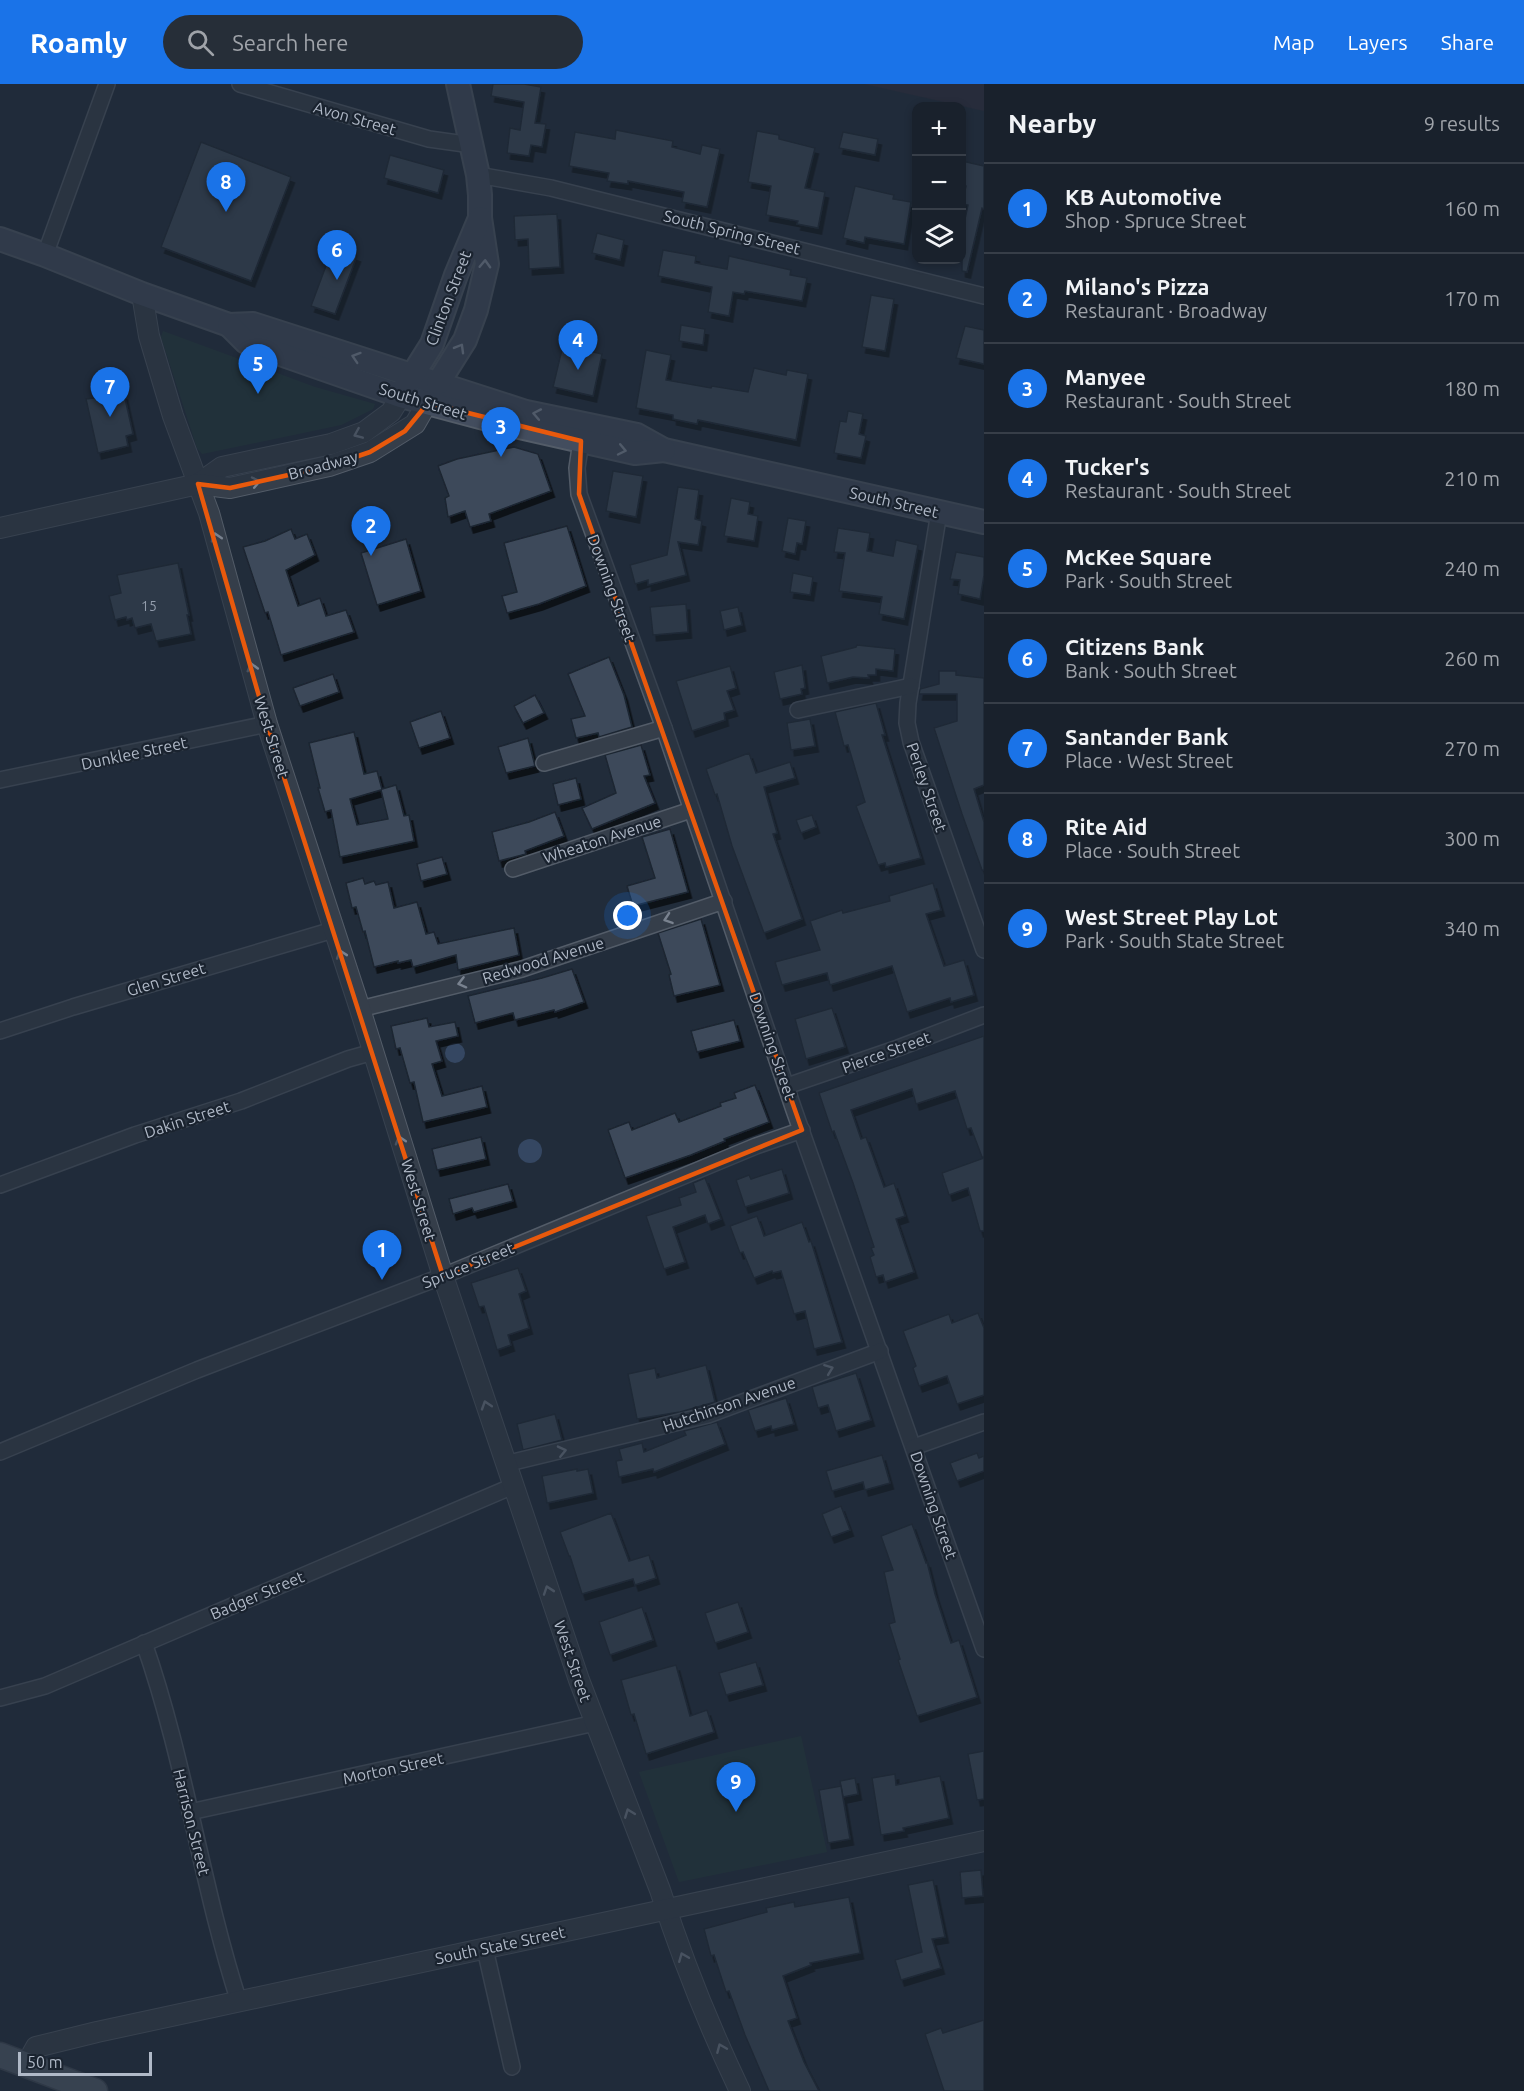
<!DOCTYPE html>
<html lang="en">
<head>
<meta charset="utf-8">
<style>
  body { margin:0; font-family:Ubuntu,sans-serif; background:#262e38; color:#f1f3f6 }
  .controls { position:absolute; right:18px; top:18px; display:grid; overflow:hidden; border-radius:12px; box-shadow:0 3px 9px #0003 }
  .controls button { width:54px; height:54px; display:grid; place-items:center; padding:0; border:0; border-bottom:2px solid #373e48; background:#19212c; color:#f1f3f6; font:30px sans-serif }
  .scale { position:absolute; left:18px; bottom:15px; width:134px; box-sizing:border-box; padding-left:6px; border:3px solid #b0b9c7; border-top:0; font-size:16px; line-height:21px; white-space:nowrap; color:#b0b9c7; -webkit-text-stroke:4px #1a232f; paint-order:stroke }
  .you { position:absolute; left:628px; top:832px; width:21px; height:21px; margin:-15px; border:4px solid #fff; border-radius:50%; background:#1a73e8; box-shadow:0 0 0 9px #1a73e833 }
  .badge { display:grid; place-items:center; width:39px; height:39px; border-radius:50%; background:#1a73e8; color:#fff; font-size:20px; font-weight:700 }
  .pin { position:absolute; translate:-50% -50px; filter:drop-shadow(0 2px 3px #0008) }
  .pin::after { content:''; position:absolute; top:32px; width:21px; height:18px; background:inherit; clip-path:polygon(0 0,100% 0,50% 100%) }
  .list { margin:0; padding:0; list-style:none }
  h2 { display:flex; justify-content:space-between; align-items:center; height:78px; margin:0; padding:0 24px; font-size:26px }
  h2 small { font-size:20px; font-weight:400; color:#9fa3a9 }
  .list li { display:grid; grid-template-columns:39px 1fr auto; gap:18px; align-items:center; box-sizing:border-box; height:90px; padding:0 24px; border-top:2px solid #373e48 }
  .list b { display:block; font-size:22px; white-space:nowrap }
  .list p { margin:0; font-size:20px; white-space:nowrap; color:#9fa3a9 }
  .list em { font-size:20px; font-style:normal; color:#9fa3a9 }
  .icon { flex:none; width:33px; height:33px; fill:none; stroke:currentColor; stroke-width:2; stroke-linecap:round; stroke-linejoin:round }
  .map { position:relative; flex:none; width:984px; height:2007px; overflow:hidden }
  header { display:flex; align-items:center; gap:36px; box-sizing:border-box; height:84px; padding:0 30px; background:#1a73e8; color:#fff }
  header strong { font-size:28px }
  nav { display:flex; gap:33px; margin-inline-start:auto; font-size:21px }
  .search { width:420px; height:54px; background:#262e38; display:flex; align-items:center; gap:15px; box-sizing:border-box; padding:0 21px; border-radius:33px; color:#9fa3a9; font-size:22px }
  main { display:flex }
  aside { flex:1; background:#19212c }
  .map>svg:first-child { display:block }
  .medical { fill:#2f2d3c }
  .green { fill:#23393b }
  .water { fill:#354762 }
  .building { fill:#3d4a5a; stroke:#1c2531; stroke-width:1.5; fill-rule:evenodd; filter:url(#shadow) }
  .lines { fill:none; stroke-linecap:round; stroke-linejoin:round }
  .minor-casing { stroke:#535c68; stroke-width:18 }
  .tertiary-casing { stroke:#535c68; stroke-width:22 }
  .secondary-casing { stroke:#535c68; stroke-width:26 }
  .primary-casing { stroke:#3e4754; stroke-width:27 }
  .minor { stroke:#353e4a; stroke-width:15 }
  .tertiary { stroke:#353e4a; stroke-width:20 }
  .secondary { stroke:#434d5e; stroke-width:22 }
  .primary { stroke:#535d6b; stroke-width:24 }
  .oneway { stroke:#8a93a2 }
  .oneway2 { stroke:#79828f }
  .marked { fill:none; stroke:#e8590c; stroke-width:4.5; stroke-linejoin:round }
  .labels { text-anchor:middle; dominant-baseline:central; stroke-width:4.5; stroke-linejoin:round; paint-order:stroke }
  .number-label { font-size:14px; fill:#939dac }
  .street-label { font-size:16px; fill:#b0b9c7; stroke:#1a232f }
</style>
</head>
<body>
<header>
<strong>Roamly</strong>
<div class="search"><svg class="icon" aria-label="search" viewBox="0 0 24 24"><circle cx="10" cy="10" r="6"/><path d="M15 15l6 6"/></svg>Search here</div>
<nav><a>Map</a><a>Layers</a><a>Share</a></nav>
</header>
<main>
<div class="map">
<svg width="984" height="2007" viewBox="0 0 984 2007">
  <defs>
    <filter id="shadow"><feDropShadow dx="3.5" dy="6" stdDeviation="0" flood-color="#0009"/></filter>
  </defs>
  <rect width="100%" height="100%" fill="#212c3a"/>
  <polygon class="medical" points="864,0 984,0 984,27"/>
  <g class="green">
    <polygon points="163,247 315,303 375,320 373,325 341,341 202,370 197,364 161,253"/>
    <polygon points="801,1652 827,1768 679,1798 639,1688"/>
  </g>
  <g class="water">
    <circle cx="455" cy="969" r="10"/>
    <circle cx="530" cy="1067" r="12"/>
  </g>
  <g class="building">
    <polygon points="493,0 524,0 541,3 535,39 546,40 542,63 531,61 529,72 507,69 510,44 520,46 524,18 491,12"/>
    <polygon points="616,46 673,57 672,63 700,70 702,61 720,65 707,123 682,118 684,108 628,97 628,100 607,97 609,89 569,82 575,48 615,55"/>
    <polygon points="757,47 779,51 779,55 815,64 805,104 825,108 818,144 797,140 798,137 766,131 771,102 748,98"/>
    <polygon points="843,48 878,55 875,71 839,64"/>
    <polygon points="201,58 291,93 251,197 161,163"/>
    <polygon points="390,71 444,86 438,109 384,94"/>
    <polygon points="962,77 984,82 984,125 982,124 967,188 962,187 962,149 968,121 962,120 966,102 962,101"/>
    <polygon points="855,102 894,111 893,115 911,118 904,160 865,153 864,159 843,154"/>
    <polygon points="557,130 560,183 529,185 528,155 515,156 514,132"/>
    <polygon points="597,149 624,156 620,176 592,169"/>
    <polygon points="333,163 357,172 335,230 311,222"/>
    <polygon points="663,166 696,172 695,179 727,185 729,172 791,186 790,191 807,194 802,217 745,207 744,210 733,208 729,232 708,228 712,203 658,192"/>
    <polygon points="871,211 894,215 885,267 862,263"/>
    <polygon points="681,241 705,245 703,261 679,257"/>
    <polygon points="965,242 984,246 984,280 956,274"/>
    <polygon points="563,261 602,270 593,312 553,303"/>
    <polygon points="646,266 671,271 666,296 711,304 712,302 748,308 754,284 786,291 787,286 808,290 796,356 698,336 697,340 673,335 673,331 636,324"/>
    <polygon points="124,310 133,350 126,352 128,362 98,369 86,315"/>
    <polygon points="848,327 863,330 859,350 866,352 861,374 834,369 840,337 846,338"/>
    <polygon points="514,363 538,370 551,407 489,430 491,437 470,443 465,427 448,433 445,414 449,412 438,382 457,375"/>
    <polygon points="613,387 643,392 636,433 606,427"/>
    <polygon points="678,403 699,406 695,435 702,437 698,461 678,458 686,491 648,501 648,496 635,500 630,481 667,471"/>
    <polygon points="731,414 750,418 748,430 758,432 754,457 724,452"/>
    <polygon points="788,434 806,437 802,460 797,459 795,470 782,467"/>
    <polygon points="567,442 586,502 539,520 507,529 502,512 517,508 504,459"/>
    <polygon points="838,444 870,449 867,467 893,472 896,456 918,461 904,535 879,530 882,513 839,507 845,469 834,468"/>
    <polygon points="291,445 295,455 307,450 315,471 286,486 298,522 320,514 326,532 346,526 354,548 281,571 268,528 265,529 243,463 265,457"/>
    <polygon points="406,455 421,507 377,521 361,469"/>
    <polygon points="956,468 984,473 984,491 980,515 958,510 960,496 950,495"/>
    <polygon points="178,479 189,531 187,531 191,550 156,557 151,540 135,544 132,534 127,536 126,533 115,536 109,512 121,509 117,491"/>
    <polygon points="793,489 813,493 810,511 790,508"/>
    <polygon points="686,520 688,548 653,551 650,523"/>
    <polygon points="738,523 742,541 724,546 720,527"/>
    <polygon points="857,561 895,565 893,587 876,585 876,591 868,591 869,594 853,593 827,599 821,572 856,563"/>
    <polygon points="609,573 624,611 632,643 599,653 598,649 576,654 571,635 585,632 568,590"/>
    <polygon points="802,581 805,604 801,605 802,610 780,615 774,588"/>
    <polygon points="730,582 736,604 727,607 734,626 724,629 725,636 692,647 676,597"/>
    <polygon points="939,587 956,587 956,591 984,594 984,701 974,705 984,738 984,786 982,786 962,730 934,644 957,637 957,610 919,610 920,605 939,600"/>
    <polygon points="333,590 339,608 300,622 293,604"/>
    <polygon points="535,611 544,629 523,639 514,622"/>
    <polygon points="876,619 885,651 882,651 921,774 886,783 885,779 878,781 856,722 865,718 848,661 844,662 835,628"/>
    <polygon points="441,627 450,654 419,664 410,638"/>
    <polygon points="810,635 815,662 791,666 787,639"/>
    <path d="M354 648 364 690 377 687 382 705 396 701 404 732 409 731 414 757 340 773 331 726 325 728 318 704H320L309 659ZM381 706 388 735 357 741 350 715Z"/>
    <polygon points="528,654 535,682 506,689 498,663"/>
    <polygon points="641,661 650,691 644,692 655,719 592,745 582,724 616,709 605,671"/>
    <polygon points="749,669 756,689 790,678 795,694 764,703 777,749 773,750 802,835 764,849 732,762 717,710 715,711 706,685"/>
    <polygon points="576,694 581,715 558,721 553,700"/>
    <polygon points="555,728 564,752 525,767 526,770 499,777 492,748 529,738"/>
    <polygon points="812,731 816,743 801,749 796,736"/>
    <polygon points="670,745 688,808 633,822 627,802 655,794 642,753"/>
    <polygon points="442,773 447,790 421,797 417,780"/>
    <polygon points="363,794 365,800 374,797 376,801 388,798 394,824 417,818 426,850 434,848 438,860 514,844 519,871 458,886 456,871 413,883 411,876 398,879 398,877 374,883 365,847 363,848 356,823 352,824 346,799"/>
    <polygon points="933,799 941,826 926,830 944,882 964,876 974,911 951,918 950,914 907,928 892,882 830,901 827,889 782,901 775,878 820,866 810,837 842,826 843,829 890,817 889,812"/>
    <polygon points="701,835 720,901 674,912 669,891 671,890 658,849"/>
    <polygon points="572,885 584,918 555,928 554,926 515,936 513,929 475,939 468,912 542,894"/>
    <polygon points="832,924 845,963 806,975 795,935"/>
    <polygon points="427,934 429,943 455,938 458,952 436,957 442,977 432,980 442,1012 482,1002 487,1023 423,1038 414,998 410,999 400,964 396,965 391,942"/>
    <polygon points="734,936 740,957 697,968 691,947"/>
    <polygon points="984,952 984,1073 982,1073 971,1044 967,1045 955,1007 916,1020 912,1005 851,1026 861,1055 866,1053 884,1103 894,1099 905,1132 896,1135 914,1188 885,1198 883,1191 876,1193 870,1173 874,1171 871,1164 874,1163 853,1099 834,1047 832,1048 819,1009"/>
    <polygon points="755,1001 769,1038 724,1055 725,1057 691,1071 625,1094 608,1046 629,1038 632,1046 675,1029 679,1038 721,1022 720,1019 736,1014 734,1009"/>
    <polygon points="481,1053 486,1075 437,1086 432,1065"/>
    <polygon points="984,1074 984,1147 980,1147 968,1104 949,1111 942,1089"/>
    <polygon points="782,1085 789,1109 745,1123 736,1096 749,1091 751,1095"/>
    <polygon points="705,1094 721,1135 708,1140 705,1131 673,1143 685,1178 664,1185 646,1132 681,1121 679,1114 696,1108 693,1099"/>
    <polygon points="508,1100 513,1117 474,1128 472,1124 453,1130 449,1115"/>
    <polygon points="757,1132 764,1152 802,1138 809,1158 811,1157 842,1258 814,1265 805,1227 794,1230 781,1187 773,1189 772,1187 754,1194 743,1168 740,1169 730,1142"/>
    <polygon points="518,1184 526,1207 519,1210 529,1244 508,1251 511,1261 497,1266 484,1222 479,1223 471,1199"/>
    <polygon points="978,1229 984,1244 984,1311 957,1320 947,1292 919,1302 913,1284 916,1282 903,1247 949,1230 952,1239"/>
    <polygon points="706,1281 715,1318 680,1328 637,1335 628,1290 655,1284 657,1294"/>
    <polygon points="856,1289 871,1336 836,1347 828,1321 818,1324 812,1303"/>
    <polygon points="786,1314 794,1340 772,1346 771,1342 755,1347 748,1326"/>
    <polygon points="555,1330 562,1356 523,1366 517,1340"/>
    <polygon points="717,1338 725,1360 654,1388 653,1385 619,1393 616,1377 622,1376 619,1365 642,1359 644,1368 686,1351 684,1347"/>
    <polygon points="977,1369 979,1374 984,1372 984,1387 957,1397 950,1379"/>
    <polygon points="882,1371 890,1399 865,1406 863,1398 832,1407 826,1387"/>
    <polygon points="577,1385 577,1387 588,1385 593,1409 547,1419 542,1392"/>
    <polygon points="841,1422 850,1446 831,1453 822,1430"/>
    <polygon points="611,1429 629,1477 649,1471 656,1494 635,1501 633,1495 582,1510 570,1472 569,1472 560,1448"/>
    <polygon points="912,1440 926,1479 927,1478 935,1510 951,1559 959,1556 977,1613 917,1632 898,1576 900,1575 889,1540 895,1538 884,1488 893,1486 881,1452"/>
    <polygon points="738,1518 748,1548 715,1559 705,1529"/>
    <polygon points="642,1523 653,1556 610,1571 599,1538"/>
    <polygon points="756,1578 763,1601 726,1611 719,1589"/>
    <polygon points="676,1581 690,1632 707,1626 714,1648 646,1670 634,1630 631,1631 621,1596"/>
    <polygon points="984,1667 984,1715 977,1716 968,1670"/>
    <polygon points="895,1690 896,1701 940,1692 949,1734 903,1744 904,1747 881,1751 872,1694"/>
    <polygon points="855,1694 858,1710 843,1713 840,1697"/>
    <polygon points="841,1702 850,1755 828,1759 819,1706"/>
    <polygon points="981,1786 983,1812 962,1814 960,1788"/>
    <polygon points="933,1796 945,1853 932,1855 941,1884 901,1896 895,1876 922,1868 908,1801"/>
    <polygon points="849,1813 860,1869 810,1879 811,1881 783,1892 797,1934 788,1937 804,1978 819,2007 769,2007 745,1951 729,1907 726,1908 714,1871 711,1872 704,1845 767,1828 766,1824 794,1818 795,1823"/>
    <polygon points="984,1936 984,2007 944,2007 925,1950 941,1944 943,1949"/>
  </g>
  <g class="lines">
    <defs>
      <g id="minor">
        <polyline points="240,0 429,55 472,61"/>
        <polyline points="478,91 551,104 984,212"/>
        <polyline points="45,171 107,0"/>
        <polyline points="581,357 577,384 579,410 664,644 794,1026 984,1565"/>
        <polyline points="939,428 908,619 907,639 911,658 984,866"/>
        <polyline points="798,626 911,602"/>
        <polyline points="544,679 664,644"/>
        <polyline points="0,696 267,640"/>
        <polyline points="513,785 691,726"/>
        <polyline points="360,925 522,885 724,817"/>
        <polyline points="0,947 73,923 333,846"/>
        <polyline points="787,1002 898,964 984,931"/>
        <polyline points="0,1101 135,1051 241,1017 348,975 373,968"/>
        <polyline points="914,1363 984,1338"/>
        <polyline points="0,1368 197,1286 443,1192 756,1062 802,1046"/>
        <polyline points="505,1380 708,1331 880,1267"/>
        <path d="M144 1559C185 1676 201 1800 239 1918"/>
        <polyline points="0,1614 45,1602 513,1402"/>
        <polyline points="190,1728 595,1639"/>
        <polyline points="485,1865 512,1983"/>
      </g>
      <g id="tertiary">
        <path d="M142 210 149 252 173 332 209 429 267 640 360 925 443 1192 579 1596 660 1806C682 1875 709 1942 740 2007"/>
        <polyline points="198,400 222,383 331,360 364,348 391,328 401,312"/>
        <polyline points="0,444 198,400 230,404 329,382 370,368 415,340 434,307"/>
        <polyline points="26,1981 36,1963 97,1948 984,1757"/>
      </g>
      <g id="secondary">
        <polyline points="0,155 45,171 142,210 229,241 253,240 526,328 637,351 664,366 984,438"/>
        <polyline points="229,241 246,258 401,312 510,341 635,369 664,366"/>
        <polyline points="438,299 465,256 476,226 487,180 480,134 480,111 478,91 458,0"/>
        <polyline points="405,303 432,260 456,191 480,134"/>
      </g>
      <polyline id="primary" points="0,1971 95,2007"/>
    </defs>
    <use href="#minor" class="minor-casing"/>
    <use href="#tertiary" class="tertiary-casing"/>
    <use href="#secondary" class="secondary-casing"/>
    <use href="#primary" class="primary-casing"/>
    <use href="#minor" class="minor"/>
    <use href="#tertiary" class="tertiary"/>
    <use href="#secondary" class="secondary"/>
    <use href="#primary" class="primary"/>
  </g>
  <defs><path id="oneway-chevron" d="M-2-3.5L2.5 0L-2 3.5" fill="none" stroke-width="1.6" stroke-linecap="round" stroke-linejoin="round" transform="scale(1.5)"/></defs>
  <g class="oneway">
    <use href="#oneway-chevron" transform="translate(485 180) rotate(-88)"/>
    <use href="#oneway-chevron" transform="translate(460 264) rotate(-60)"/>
    <use href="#oneway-chevron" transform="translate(356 273) rotate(-162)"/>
    <use href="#oneway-chevron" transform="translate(537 330) rotate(-169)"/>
    <use href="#oneway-chevron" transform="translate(622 366) rotate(12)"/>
  </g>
  <g class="oneway2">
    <use href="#oneway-chevron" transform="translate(358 350) rotate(157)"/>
    <use href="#oneway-chevron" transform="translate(256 398) rotate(-12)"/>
    <use href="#oneway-chevron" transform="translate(216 453) rotate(-107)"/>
    <use href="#oneway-chevron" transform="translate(252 583) rotate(-105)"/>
    <use href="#oneway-chevron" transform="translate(668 835) rotate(161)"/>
    <use href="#oneway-chevron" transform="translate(341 870) rotate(-109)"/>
    <use href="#oneway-chevron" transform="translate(462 899) rotate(166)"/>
    <use href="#oneway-chevron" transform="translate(400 1056) rotate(-107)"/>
    <use href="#oneway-chevron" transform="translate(829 1285) rotate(-21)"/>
    <use href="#oneway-chevron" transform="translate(486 1321) rotate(-108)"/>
    <use href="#oneway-chevron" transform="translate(562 1367) rotate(-13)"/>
    <use href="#oneway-chevron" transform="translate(548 1506) rotate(-109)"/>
    <use href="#oneway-chevron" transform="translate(629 1729) rotate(-111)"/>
    <use href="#oneway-chevron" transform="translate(683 1873) rotate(-112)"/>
    <use href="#oneway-chevron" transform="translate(721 1964) rotate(-113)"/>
  </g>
  <path d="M0 0H984V2007H0ZM428 319 581 357 579 410 802 1046 443 1192 267 640 198 400 230 404 329 382 370 368 405 347Z" fill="#212c3a" fill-opacity=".55" fill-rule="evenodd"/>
  <path class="marked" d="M428 319 581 357 579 410 802 1046 443 1192 267 640 198 400 230 404 329 382 370 368 405 347Z"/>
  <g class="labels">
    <g class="number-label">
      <text x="149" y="522">15</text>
    </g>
    <g class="street-label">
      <text transform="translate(355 34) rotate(16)">Avon Street</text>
      <text transform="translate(732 148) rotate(14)">South Spring Street</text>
      <text transform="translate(448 214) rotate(-69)">Clinton Street</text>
      <text transform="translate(423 317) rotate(17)">South Street</text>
      <text transform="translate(323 381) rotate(-15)">Broadway</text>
      <text transform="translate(894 418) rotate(13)">South Street</text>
      <text transform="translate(612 504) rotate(70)">Downing Street</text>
      <text transform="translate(272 653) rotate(73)">West Street</text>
      <text transform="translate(134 669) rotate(-12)">Dunklee Street</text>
      <text transform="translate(927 703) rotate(71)">Perley Street</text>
      <text transform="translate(602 755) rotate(-18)">Wheaton Avenue</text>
      <text transform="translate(543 876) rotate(-17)">Redwood Avenue</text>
      <text transform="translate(166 895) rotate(-17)">Glen Street</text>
      <text transform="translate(773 962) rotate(71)">Downing Street</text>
      <text transform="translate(886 968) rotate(-20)">Pierce Street</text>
      <text transform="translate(187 1035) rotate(-18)">Dakin Street</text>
      <text transform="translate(419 1116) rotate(73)">West Street</text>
      <text transform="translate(468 1181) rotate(-22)">Spruce Street</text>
      <text transform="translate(729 1320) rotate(-19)">Hutchinson Avenue</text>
      <text transform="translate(934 1421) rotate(71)">Downing Street</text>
      <text transform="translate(257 1511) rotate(-23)">Badger Street</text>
      <text transform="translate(573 1577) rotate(71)">West Street</text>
      <text transform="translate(393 1684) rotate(-12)">Morton Street</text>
      <text transform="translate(192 1738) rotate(76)">Harrison Street</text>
      <text transform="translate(500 1861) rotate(-12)">South State Street</text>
    </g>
  </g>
</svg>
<div class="controls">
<button>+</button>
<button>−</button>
<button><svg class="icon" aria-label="layers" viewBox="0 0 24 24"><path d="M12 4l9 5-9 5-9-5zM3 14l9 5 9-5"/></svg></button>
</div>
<div class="scale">50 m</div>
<div class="you"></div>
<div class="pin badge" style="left:382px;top:1196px">1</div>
<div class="pin badge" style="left:371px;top:472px">2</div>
<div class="pin badge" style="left:501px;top:373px">3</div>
<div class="pin badge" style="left:578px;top:286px">4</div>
<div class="pin badge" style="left:258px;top:310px">5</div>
<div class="pin badge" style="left:337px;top:196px">6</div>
<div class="pin badge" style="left:110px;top:333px">7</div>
<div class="pin badge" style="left:226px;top:128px">8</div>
<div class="pin badge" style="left:736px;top:1728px">9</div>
</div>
<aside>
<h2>Nearby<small>9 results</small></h2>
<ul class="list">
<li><span class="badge">1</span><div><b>KB Automotive</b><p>Shop · Spruce Street</p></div><em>160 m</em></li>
<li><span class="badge">2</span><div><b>Milano's Pizza</b><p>Restaurant · Broadway</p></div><em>170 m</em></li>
<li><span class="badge">3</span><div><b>Manyee</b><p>Restaurant · South Street</p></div><em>180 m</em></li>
<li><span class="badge">4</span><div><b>Tucker's</b><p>Restaurant · South Street</p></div><em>210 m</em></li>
<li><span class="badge">5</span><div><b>McKee Square</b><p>Park · South Street</p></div><em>240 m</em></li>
<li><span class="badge">6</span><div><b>Citizens Bank</b><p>Bank · South Street</p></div><em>260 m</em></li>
<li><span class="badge">7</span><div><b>Santander Bank</b><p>Place · West Street</p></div><em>270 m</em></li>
<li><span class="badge">8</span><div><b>Rite Aid</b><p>Place · South Street</p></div><em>300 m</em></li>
<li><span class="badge">9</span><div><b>West Street Play Lot</b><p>Park · South State Street</p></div><em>340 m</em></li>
</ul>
</aside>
</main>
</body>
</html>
